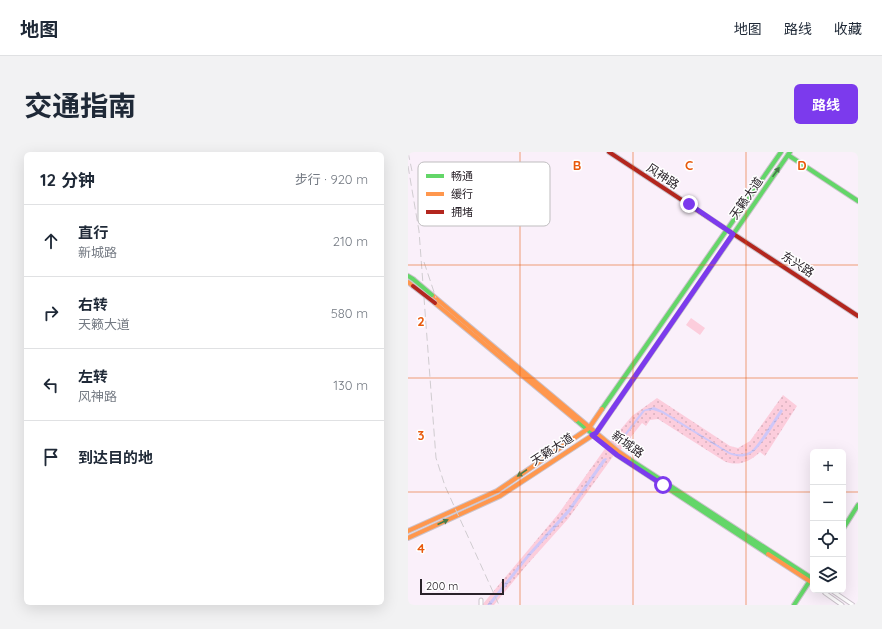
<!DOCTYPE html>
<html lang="zh">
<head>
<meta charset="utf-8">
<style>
  body { margin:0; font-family:Quicksand,"Noto Sans SC",sans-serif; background:#f2f2f3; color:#1f2937 }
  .controls { position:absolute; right:12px; bottom:12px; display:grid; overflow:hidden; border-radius:6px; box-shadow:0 4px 16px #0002 }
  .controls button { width:36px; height:36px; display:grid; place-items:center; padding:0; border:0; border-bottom:1px solid #e0e1e3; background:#fff; color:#1f2937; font:20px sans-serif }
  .scale { position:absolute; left:12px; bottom:10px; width:84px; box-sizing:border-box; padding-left:4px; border:2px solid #2a232a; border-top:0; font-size:11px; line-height:14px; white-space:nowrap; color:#2a232a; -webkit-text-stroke:3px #fff; paint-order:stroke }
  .stop { position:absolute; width:12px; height:12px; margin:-9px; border:3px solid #7c3aed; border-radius:50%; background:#fff }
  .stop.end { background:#7c3aed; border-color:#fff; box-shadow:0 1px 4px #0008 }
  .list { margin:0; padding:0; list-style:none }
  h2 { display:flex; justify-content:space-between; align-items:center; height:52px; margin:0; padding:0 16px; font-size:17px }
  h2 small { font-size:13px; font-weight:400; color:#747a83 }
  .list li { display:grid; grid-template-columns:26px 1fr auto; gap:12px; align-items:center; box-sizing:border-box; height:72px; padding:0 16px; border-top:1px solid #e0e1e3 }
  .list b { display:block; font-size:15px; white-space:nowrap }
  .list p { margin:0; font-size:13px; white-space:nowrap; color:#747a83 }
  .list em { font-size:13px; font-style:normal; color:#747a83 }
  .icon { flex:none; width:22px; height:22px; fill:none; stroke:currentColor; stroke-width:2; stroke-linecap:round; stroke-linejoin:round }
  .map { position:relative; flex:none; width:450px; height:453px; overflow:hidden; border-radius:6px }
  header { display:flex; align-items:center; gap:24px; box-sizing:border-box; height:56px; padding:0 20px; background:#fff; border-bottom:1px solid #e0e1e3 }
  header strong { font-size:19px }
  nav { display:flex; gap:22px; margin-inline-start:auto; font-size:14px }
  .intro { display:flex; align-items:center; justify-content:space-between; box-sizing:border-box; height:96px; padding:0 24px }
  h1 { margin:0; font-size:28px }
  .button { padding:10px 18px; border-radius:6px; background:#7c3aed; color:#fff; font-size:14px; font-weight:700 }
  main { display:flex; gap:24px; padding:0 24px }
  aside { flex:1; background:#fff; border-radius:6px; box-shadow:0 4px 16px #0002 }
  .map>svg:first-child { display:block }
  .grass { fill:url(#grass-dots) }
  .park { fill:#fccddc }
  .water { fill:url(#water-ripples) }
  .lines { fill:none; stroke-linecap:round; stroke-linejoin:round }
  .street-casing { stroke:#cbc3cb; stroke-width:5 }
  .fast-casing { stroke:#cbc3cb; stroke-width:6 }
  .slow-casing { stroke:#cbc3cb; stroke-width:6 }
  .jam-casing { stroke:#cbc3cb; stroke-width:6 }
  .street { stroke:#fefdfe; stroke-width:3 }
  .fast { stroke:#63d668; stroke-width:4 }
  .slow { stroke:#ff974d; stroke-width:4 }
  .jam { stroke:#b3261e; stroke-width:4 }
  .rail { stroke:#d0ccd0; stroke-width:1; stroke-dasharray:8 4; stroke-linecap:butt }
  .fast-bridge-casing { stroke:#cbc3cb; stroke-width:6; stroke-linecap:butt }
  .jam-bridge-casing { stroke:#cbc3cb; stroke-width:6; stroke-linecap:butt }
  .fast-bridge { stroke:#63d668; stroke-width:4 }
  .jam-bridge { stroke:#b3261e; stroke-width:4 }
  .oneway { fill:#467c49 }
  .route { stroke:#7c3aed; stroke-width:5 }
  .grid { fill:none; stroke:#e8590c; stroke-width:1; stroke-opacity:0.55 }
  .labels { text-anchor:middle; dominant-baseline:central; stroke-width:3; stroke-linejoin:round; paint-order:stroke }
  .street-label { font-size:12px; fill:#2a232a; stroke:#fff }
  .key { fill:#fff; stroke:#bfbdbf; stroke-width:1 }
  .key-label { font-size:11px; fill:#2a232a }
  .grid-label { font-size:13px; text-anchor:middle; font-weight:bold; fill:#e8590c; stroke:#fff; stroke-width:3; stroke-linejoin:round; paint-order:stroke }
</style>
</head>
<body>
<header>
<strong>地图</strong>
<nav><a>地图</a><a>路线</a><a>收藏</a></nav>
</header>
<div class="intro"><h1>交通指南</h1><a class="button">路线</a></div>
<main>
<aside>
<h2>12 分钟<small>步行 · 920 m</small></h2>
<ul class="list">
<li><svg class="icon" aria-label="ahead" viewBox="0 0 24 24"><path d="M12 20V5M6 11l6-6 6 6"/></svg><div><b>直行</b><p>新城路</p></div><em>210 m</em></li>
<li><svg class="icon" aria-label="right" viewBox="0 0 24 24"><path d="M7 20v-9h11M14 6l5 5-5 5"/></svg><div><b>右转</b><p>天籁大道</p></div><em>580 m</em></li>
<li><svg class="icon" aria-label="left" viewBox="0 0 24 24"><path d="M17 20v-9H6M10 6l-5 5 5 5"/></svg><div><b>左转</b><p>风神路</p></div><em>130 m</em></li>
<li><svg class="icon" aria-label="arrive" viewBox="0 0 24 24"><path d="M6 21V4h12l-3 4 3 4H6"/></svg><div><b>到达目的地</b></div></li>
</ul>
</aside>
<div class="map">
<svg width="450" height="453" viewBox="0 0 450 453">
  <defs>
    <pattern id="grass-dots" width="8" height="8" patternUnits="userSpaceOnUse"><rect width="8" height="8" fill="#fccddc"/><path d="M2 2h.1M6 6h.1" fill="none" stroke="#d8b0bd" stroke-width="1.8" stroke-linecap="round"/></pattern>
    <pattern id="water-ripples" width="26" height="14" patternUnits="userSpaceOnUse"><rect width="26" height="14" fill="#cfc7f8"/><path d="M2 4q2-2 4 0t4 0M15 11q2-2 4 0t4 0" fill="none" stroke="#b2abd5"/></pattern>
  </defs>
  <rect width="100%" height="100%" fill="#faf0fa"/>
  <path class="grass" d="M375 243 389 254 357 304 352 300C342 310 329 315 316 309L250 267 242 268 238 274 234 271 211 300 209 299 160 367 118 414 86 453H74L151 361 201 291 224 264 249 246 322 294 330 296 342 289Z"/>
  <polygon class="park" points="283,166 297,176 292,183 278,173"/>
  <g class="water">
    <path d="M246 255 255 259 321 300C328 303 336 303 343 299 349 295 367 265 373 257L375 259C369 268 353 295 345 300 338 306 329 305 321 302L254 261 245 258 237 259 213 290 211 289 235 258Z"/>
    <polygon points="198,306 199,307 162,360 121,405 83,453 79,453 119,403 161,356 195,307"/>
  </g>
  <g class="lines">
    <defs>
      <g id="street">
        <polyline points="415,438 417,441 434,453"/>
        <polyline points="423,438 445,453"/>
        <polyline points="73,448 73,453"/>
      </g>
      <g id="fast">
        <polyline points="380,3 450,49"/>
        <polyline points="0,124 5,127"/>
        <polyline points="206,255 382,0"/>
        <polyline points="194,257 373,0"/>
        <polyline points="168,268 209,303 360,402"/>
        <polyline points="221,307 405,427"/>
        <polyline points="435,377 450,353"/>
        <polyline points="386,453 403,427"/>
      </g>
      <g id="slow">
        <polyline points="0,130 5,134"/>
        <polyline points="24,143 211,300 221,307"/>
        <polyline points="27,151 168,268"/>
        <polyline points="0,379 89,339 181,276 194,257"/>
        <polyline points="0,386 92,344 188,281 206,255"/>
        <polyline points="360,402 403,430"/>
      </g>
      <polyline id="jam" points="201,0 450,164"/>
    </defs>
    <use href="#street" class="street-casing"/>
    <use href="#fast" class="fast-casing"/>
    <use href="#slow" class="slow-casing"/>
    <use href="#jam" class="jam-casing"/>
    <use href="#street" class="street"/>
    <use href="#fast" class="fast"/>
    <use href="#slow" class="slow"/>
    <use href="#jam" class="jam"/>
    <g class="rail">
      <polyline points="0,0 4,19"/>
      <polyline points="0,14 11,79 28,306 37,334 91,453"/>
      <polyline points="16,110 28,146"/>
    </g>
    <defs>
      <polyline id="fast-bridge" points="5,127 24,143"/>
      <polyline id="jam-bridge" points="5,134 27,151"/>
    </defs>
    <use href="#fast-bridge" class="fast-bridge-casing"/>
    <use href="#jam-bridge" class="jam-bridge-casing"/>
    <use href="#fast-bridge" class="fast-bridge"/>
    <use href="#jam-bridge" class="jam-bridge"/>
  </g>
  <defs><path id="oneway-solid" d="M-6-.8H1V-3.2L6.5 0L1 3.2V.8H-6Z"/></defs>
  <g class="oneway">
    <use href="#oneway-solid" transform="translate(368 20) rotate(-55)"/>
    <use href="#oneway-solid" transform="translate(114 321) rotate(146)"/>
    <use href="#oneway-solid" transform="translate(35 370) rotate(-25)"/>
  </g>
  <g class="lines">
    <polyline class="route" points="255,333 209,303 184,283 188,281 325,82 281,52"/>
  </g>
  <path class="grid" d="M112 0V453M225 0V453M338 0V453M0 113H450M0 226H450M0 340H405M435 340H450"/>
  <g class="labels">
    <g class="street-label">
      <text transform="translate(255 24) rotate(33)">风神路</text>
      <text transform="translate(338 46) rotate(-55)">天籁大道</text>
      <text transform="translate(390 112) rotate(33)">东兴路</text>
      <text transform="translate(220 292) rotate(36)">新城路</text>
      <text transform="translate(144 297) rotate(-33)">天籁大道</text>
    </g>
  </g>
  <rect x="10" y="10" width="132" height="64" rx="6" class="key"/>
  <rect x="18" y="22" width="18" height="4" fill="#63d668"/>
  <rect x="18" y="40" width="18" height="4" fill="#ff974d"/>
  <rect x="18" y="58" width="18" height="4" fill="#b3261e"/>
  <g class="key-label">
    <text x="43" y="28">畅通</text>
    <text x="43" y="46">缓行</text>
    <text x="43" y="64">拥堵</text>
  </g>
  <g class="grid-label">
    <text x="169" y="18">B</text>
    <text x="281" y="18">C</text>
    <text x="394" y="18">D</text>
    <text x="13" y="174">2</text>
    <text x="13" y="288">3</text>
    <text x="13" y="401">4</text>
  </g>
</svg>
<div class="controls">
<button>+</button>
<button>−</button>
<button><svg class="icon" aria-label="locate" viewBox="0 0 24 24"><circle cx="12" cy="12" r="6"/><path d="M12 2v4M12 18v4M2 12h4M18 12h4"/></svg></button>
<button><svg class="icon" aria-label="layers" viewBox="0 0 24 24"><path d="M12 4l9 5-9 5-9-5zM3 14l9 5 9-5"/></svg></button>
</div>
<div class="scale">200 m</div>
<div class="stop" style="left:255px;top:333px"></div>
<div class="stop end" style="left:281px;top:52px"></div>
</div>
</main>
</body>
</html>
